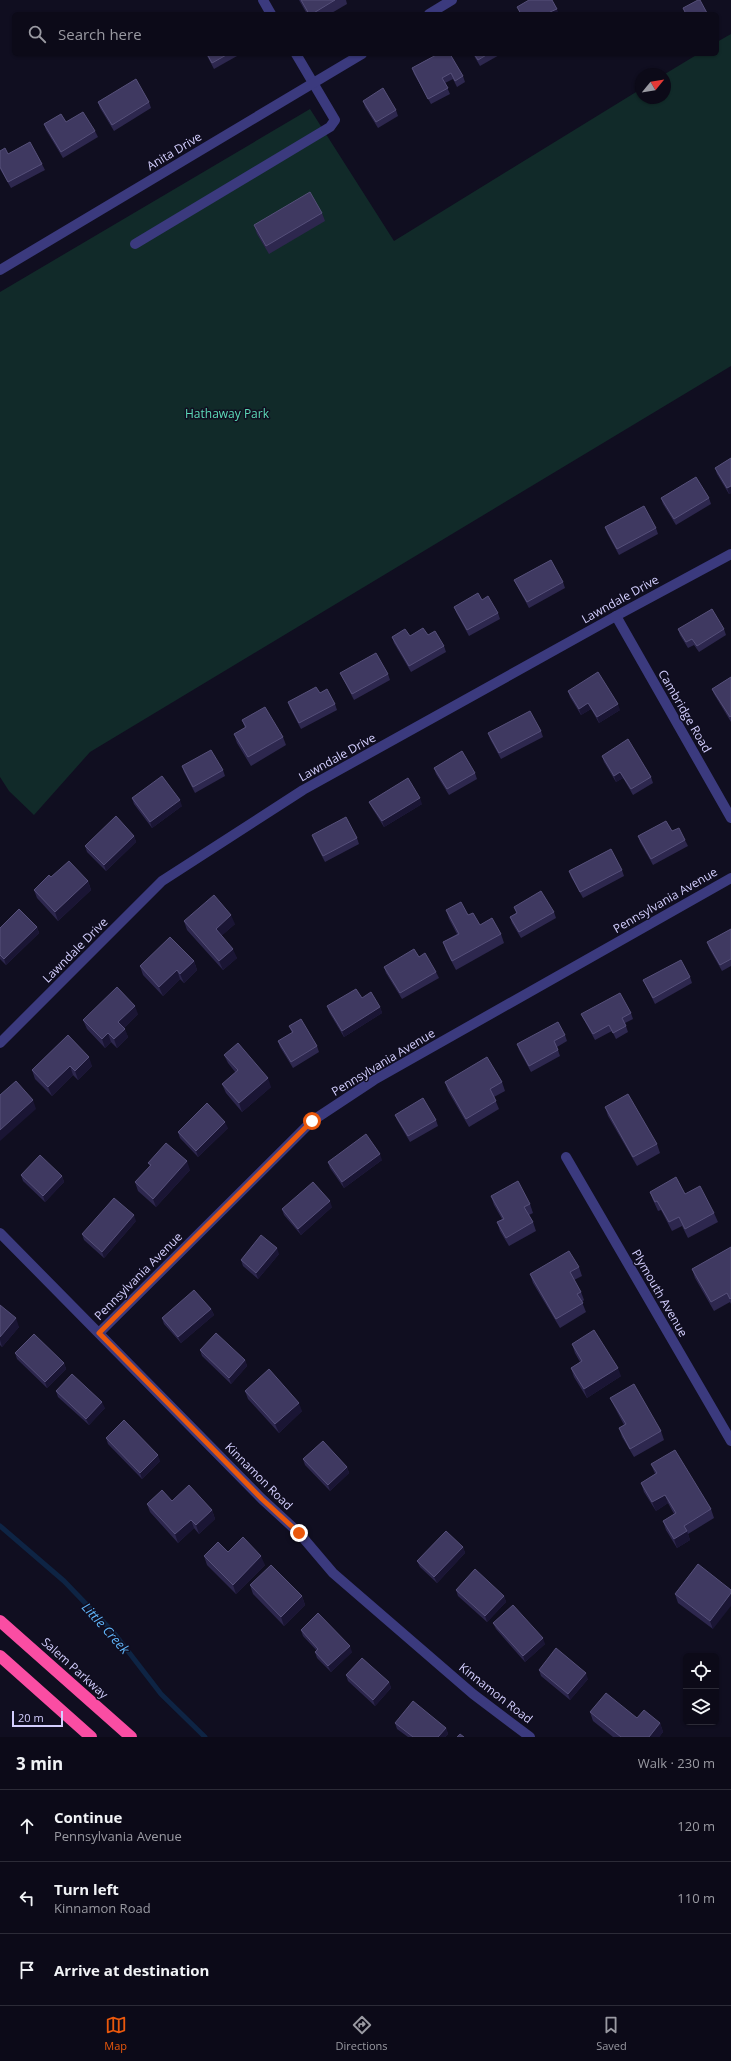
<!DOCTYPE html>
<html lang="en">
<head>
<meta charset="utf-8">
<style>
  body { margin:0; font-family:"Open Sans",sans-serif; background:#1a1825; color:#f1f3f6 }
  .controls { position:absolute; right:12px; bottom:12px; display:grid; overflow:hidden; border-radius:6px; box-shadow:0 1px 3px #0004 }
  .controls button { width:36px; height:36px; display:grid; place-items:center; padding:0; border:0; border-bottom:1px solid #2c2b37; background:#0c0a18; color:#f1f3f6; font:20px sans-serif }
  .compass { position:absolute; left:635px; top:68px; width:36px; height:36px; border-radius:50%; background:#0c0a18; box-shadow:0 1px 3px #0004; rotate:60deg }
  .scale { position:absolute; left:12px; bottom:10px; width:51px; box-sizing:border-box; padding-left:4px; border:2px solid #d3cefe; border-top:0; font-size:11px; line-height:14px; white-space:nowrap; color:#d3cefe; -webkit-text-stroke:3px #100e20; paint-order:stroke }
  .stop { position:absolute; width:12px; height:12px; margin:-9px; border:3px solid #ea580c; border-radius:50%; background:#fff }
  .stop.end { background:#ea580c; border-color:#fff; box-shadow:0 1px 4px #0008 }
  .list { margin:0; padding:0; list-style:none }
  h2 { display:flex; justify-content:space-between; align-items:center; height:52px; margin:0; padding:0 16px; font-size:17px }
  h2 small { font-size:13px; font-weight:400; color:#9a9aa2 }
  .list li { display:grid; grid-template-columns:26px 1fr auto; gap:12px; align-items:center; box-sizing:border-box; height:72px; padding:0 16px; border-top:1px solid #2c2b37 }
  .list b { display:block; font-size:15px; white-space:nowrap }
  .list p { margin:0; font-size:13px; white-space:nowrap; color:#9a9aa2 }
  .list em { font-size:13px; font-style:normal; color:#9a9aa2 }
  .icon { flex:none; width:22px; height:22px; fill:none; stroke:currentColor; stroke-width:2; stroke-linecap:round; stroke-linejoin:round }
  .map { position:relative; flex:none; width:731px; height:1737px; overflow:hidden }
  .search { position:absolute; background:#0c0a18; box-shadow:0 1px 3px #0004; left:12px; right:12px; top:12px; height:44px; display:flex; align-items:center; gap:10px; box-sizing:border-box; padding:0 14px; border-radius:6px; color:#9a9aa2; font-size:15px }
  .sheet { height:268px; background:#0c0a18 }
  nav { display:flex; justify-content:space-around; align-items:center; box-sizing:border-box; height:56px; border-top:1px solid #2c2b37; background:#0c0a18; font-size:11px; color:#9a9aa2 }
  nav a { display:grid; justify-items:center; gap:2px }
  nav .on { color:#ea580c }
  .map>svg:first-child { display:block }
  .green { fill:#112a29 }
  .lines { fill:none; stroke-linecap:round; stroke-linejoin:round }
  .stream { stroke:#0e2444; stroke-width:5 }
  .minor { stroke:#3b3a7e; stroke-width:10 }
  .highway { stroke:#fa4da3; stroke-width:12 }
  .wall { fill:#2d274e }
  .shaded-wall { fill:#1a1534 }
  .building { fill:#3f3961; stroke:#56507a }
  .route { stroke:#ea580c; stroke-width:5 }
  .labels { text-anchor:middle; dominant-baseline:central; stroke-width:3; stroke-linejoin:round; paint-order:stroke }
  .street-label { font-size:12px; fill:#d3cefe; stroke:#100e20 }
  .park-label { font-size:12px; fill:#5ddbb9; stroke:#100e20 }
  .water-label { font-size:13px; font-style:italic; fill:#60b5fa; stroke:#100e20 }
</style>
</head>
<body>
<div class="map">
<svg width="731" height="1737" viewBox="0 0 731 1737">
  <rect width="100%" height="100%" fill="#100e20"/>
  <polygon class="green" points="731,34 731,366 90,752 34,815 9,791 0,777 0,292 310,109 394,241 641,89 641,98 665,98 665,74 698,54 717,54 717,42"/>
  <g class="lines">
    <polyline class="stream" points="0,1526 64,1581 114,1633 161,1694 205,1737"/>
    <g class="minor">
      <polyline points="263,0 271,14"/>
      <polyline points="429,14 452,0"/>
      <polyline points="135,244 330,127 335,120 296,54"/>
      <polyline points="0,270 362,54"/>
      <polyline points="616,616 731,818"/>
      <polyline points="0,1043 162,881 303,790 616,616 731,554"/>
      <polyline points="566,1157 731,1441"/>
      <polyline points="0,1233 262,1499 299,1533 333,1573 473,1694 530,1737"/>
      <polyline points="99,1333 312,1121 374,1080 731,878"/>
    </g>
    <g class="highway">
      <polyline points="0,1621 131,1737"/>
      <polyline points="0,1656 91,1737"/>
    </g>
  </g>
  <g class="wall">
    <polygon points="299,0 346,0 347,4 330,14 307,14"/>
    <polygon points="206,54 237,54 237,56 214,69"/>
    <polygon points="438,54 463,76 465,82 457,87 453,79 445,83 450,94 431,104 414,74 412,68"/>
    <polygon points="473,54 501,54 480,66"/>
    <polygon points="363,101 396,110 398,116 378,128 365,107"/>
    <polygon points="98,102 149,102 151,108 114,131 100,108"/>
    <polygon points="66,122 95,131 98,137 63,158 46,130 44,124"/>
    <polygon points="0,151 8,154 42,164 45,170 11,188 0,169"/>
    <polygon points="322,213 325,221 269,254 257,234 254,225"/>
    <polygon points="731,458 731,493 729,494 717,474 715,468"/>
    <polygon points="661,498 709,498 711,504 676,525 663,504"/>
    <polygon points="605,527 656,528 658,534 619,555 607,533"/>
    <polygon points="514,580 563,582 565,588 529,608 517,586"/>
    <polygon points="482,600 498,613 500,619 469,636 456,612 454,607"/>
    <polygon points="678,629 724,629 726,635 699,652 694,645 688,648 680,635"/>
    <polygon points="428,635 444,646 446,652 411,672 394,643 392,637"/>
    <polygon points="340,673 388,674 390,680 354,700 343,679"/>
    <polygon points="731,677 731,722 714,694 712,689"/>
    <polygon points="568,691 620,710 599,723 591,709 581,715 570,697"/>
    <polygon points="320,693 335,704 337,710 301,729 290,708 288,702"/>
    <polygon points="242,720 283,737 286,745 251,766 237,743 234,734 245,728"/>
    <polygon points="541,731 543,737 501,759 490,739 488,733"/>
    <polygon points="602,756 651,777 653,783 633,795 623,778 616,782 604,762"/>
    <polygon points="182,766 223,770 225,776 195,793 184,772"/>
    <polygon points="434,768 475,773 477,779 449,795 436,774"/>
    <polygon points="132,798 182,806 152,828 134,804"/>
    <polygon points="369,802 422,804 384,827 372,808"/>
    <polygon points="312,835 357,838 359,844 325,862 314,841"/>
    <polygon points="134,836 136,842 106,871 87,852 85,846"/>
    <polygon points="638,836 685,840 688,846 653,865 640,842"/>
    <polygon points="622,870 624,876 583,898 571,877 569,871"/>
    <polygon points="51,877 88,881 91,890 58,921 37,898 34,890"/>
    <polygon points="514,907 554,912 556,918 521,938 512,923 510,917 517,913"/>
    <polygon points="446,910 468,915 480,925 501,934 504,943 456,970 446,951 443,942 457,934 449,919"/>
    <polygon points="184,921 235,924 221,936 237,958 223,970 187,930"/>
    <polygon points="37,927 39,933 6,965 0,959 0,928"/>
    <polygon points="731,929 731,966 722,971 709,948 707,942"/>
    <polygon points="419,957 436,972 439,978 402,999 386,973 384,967"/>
    <polygon points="194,961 197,970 184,983 180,979 163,996 143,975 140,966"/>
    <polygon points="690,977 692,983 655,1004 643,980"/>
    <polygon points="362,998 380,1007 382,1013 344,1037 329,1012 327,1006"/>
    <polygon points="631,1013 633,1019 625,1023 628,1032 616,1039 612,1031 595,1040 584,1020 581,1014"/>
    <polygon points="138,1014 124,1028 128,1037 117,1048 111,1042 105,1048 87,1029 83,1020"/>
    <polygon points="289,1026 317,1046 319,1052 293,1068 280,1047 278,1041 292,1033"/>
    <polygon points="68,1035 92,1066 78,1080 73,1075 52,1096 35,1079 32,1070"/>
    <polygon points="565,1035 567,1041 557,1047 560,1056 531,1072 519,1050 517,1044"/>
    <polygon points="224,1055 271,1087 242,1112 226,1093 222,1084 236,1073 228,1063"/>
    <polygon points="445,1082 502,1082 505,1091 494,1097 499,1109 469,1127 448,1091"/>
    <polygon points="605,1107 657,1144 660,1153 637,1166 608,1116"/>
    <polygon points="395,1115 436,1120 438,1126 410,1142 397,1120"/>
    <polygon points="228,1128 198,1157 180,1138 178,1132"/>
    <polygon points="382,1160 344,1188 330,1168 328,1162"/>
    <polygon points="148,1163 190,1170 156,1207 138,1191 135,1182 150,1166"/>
    <polygon points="21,1175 62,1176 64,1182 45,1202 23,1181"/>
    <polygon points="650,1192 685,1194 714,1213 718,1222 688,1238 682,1226 672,1231 661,1210 658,1211 653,1200"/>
    <polygon points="491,1196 530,1204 533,1213 529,1215 533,1222 536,1231 509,1246 500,1231 497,1222 502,1219 494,1205"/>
    <polygon points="332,1207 301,1235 284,1215 282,1209"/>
    <polygon points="136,1221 104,1258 84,1240 82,1234"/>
    <polygon points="731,1247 731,1304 730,1302 714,1311 695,1278 692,1269"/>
    <polygon points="279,1254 258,1279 243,1266 241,1260"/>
    <polygon points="579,1267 582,1276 574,1280 581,1292 584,1300 582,1302 586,1312 560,1328 533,1283 530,1274"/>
    <polygon points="0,1305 19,1327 2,1347 0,1345"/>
    <polygon points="211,1309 214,1315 181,1343 164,1324 162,1318"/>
    <polygon points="572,1344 621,1376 587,1398 574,1377 571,1368 580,1362 575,1353"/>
    <polygon points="200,1350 245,1360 247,1366 231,1384 202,1356"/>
    <polygon points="15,1353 64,1363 66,1369 47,1388 17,1359"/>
    <polygon points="56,1391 105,1408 89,1425 58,1397"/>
    <polygon points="245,1391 302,1411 279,1433 248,1399"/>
    <polygon points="610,1398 661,1431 664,1440 634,1457 622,1437 619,1428 624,1425 614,1406"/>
    <polygon points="106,1438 160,1461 142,1479 108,1444"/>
    <polygon points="303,1459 347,1467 349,1473 330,1491 305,1465"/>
    <polygon points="651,1464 711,1509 714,1518 688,1534 690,1540 677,1548 666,1530 663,1521 674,1514 668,1503 656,1511 644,1492 641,1483 655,1474"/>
    <polygon points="172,1501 212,1510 215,1519 199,1534 194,1528 178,1543 150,1512 147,1504"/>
    <polygon points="463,1547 465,1553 437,1583 420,1567 417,1561"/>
    <polygon points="228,1552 265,1565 236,1594 207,1565 204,1556"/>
    <polygon points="698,1564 713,1629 678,1603 675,1594"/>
    <polygon points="250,1585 302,1596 305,1605 284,1626 253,1594"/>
    <polygon points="456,1590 504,1596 506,1602 487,1622 458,1596"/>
    <polygon points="493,1623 545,1644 525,1662 496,1629"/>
    <polygon points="301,1630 352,1652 331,1672 317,1658 315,1652 317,1651 303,1636"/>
    <polygon points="539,1670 588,1679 570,1700 541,1676"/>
    <polygon points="346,1675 389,1682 391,1688 375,1706 348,1681"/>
    <polygon points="590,1712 637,1718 660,1723 663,1732 659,1737 613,1737 593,1721"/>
    <polygon points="395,1723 446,1728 448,1734 445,1737 408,1737 397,1729"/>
  </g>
  <g class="shaded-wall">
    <polygon points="557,9 559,14 551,14 550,12"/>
    <polygon points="731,486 731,493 729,494 727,488"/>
    <polygon points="588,703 591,709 581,715 579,709"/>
    <polygon points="618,704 620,710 599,723 597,717"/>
    <polygon points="620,772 623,778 616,782 614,776"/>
    <polygon points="420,798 422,804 384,827 382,821"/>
    <polygon points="180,800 182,806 152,828 150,822"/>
    <polygon points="134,836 136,842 106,871 104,865"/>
    <polygon points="88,881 91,890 58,921 55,912"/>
    <polygon points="231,915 235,924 219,938 216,929"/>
    <polygon points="37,927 39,933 6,965 4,959"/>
    <polygon points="233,949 237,958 223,970 219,961"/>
    <polygon points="194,961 197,970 184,983 180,974"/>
    <polygon points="177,970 180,979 163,996 159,987"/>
    <polygon points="135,1006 138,1014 122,1030 118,1022"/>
    <polygon points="380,1007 382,1013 344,1037 342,1031"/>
    <polygon points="125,1029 128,1037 117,1048 114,1039"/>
    <polygon points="108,1033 111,1042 105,1048 102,1039"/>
    <polygon points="89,1057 92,1066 78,1080 75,1071"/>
    <polygon points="70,1066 73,1075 52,1096 48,1087"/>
    <polygon points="268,1078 271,1087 242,1112 239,1103"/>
    <polygon points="33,1100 36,1109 0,1141 0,1130"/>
    <polygon points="225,1122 228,1128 198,1157 196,1151"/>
    <polygon points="380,1154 382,1160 344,1188 342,1182"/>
    <polygon points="187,1161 190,1170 156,1207 153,1199"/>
    <polygon points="62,1176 64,1182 45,1202 43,1196"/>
    <polygon points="330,1201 332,1207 301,1235 298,1229"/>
    <polygon points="134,1215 136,1221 104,1258 102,1252"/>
    <polygon points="277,1248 279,1254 258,1279 256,1273"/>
    <polygon points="211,1309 214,1315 181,1343 178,1337"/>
    <polygon points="16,1318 19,1327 2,1347 0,1340 0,1337"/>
    <polygon points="245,1360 247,1366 231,1384 229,1378"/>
    <polygon points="64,1363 66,1369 47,1388 45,1382"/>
    <polygon points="618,1368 621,1376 587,1398 584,1389"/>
    <polygon points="102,1402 105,1408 89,1425 86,1419"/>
    <polygon points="299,1403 302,1411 279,1433 275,1424"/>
    <polygon points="158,1455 160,1461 142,1479 140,1473"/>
    <polygon points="347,1467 349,1473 330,1491 328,1485"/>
    <polygon points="665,1495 668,1503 656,1511 652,1502"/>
    <polygon points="212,1510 215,1519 199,1534 196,1525"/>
    <polygon points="191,1520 194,1528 178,1543 175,1534"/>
    <polygon points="687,1531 690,1540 677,1548 674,1539"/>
    <polygon points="463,1547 465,1553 437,1583 434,1577"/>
    <polygon points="261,1556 265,1565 236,1594 233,1585"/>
    <polygon points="731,1593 731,1606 713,1629 710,1621"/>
    <polygon points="302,1596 305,1605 284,1626 281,1617"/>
    <polygon points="504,1596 506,1602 487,1622 485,1616"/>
    <polygon points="543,1638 545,1644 525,1662 523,1656"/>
    <polygon points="350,1646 352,1652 331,1672 328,1666"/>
    <polygon points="586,1673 588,1679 570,1700 568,1694"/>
    <polygon points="389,1682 391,1688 375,1706 373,1700"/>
    <polygon points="660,1723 663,1732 659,1737 649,1737"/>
    <polygon points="446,1728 448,1734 445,1737 438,1737"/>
  </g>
  <g class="building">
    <polygon points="301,0 335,0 312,14 309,14"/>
    <polygon points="529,0 552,0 557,9 550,12 551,14 521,14 517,7"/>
    <polygon points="698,0 700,0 707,13 704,14 686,14 683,8"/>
    <polygon points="207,54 228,54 212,63"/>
    <polygon points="438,54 450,54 463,76 455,81 451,73 442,78 448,88 428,99 412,68"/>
    <polygon points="474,54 488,54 478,60"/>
    <polygon points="136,79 149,102 112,125 98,102"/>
    <polygon points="383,88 396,110 376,122 363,101"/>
    <polygon points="83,112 95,131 61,152 44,124 61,114 66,122"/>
    <polygon points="30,142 42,164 8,182 0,167 0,151 5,148 8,154"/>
    <polygon points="310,192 322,213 266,246 254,225"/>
    <polygon points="731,458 731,486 727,488 715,468"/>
    <polygon points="696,477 709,498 674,519 661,498"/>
    <polygon points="644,506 656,528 617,549 605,527"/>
    <polygon points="551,560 563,582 527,602 514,580"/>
    <polygon points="478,593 482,600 488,596 498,613 467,630 454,607"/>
    <polygon points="712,609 724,629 697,646 692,639 686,642 678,629"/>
    <polygon points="423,628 428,635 435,631 444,646 409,666 392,637 405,629 410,636"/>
    <polygon points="376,653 388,674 352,694 340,673"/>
    <polygon points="598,672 618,704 597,717 588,703 579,709 568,691"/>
    <polygon points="731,677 731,716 730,717 712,689"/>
    <polygon points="316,687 320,693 327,689 335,704 299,723 288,702"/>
    <polygon points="265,707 283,737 248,757 234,734 246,727 242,720"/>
    <polygon points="530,711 541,731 499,753 488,733"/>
    <polygon points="628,739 651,777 631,789 620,772 614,776 602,756"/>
    <polygon points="211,750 223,770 193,787 182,766"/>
    <polygon points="462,751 475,773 447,789 434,768"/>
    <polygon points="162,776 180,800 150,822 132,798"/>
    <polygon points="408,778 420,798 382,821 369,802"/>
    <polygon points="116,816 134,836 104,865 85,846"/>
    <polygon points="346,817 357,838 323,856 312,835"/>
    <polygon points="666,821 672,831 679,828 685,840 651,859 638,836"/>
    <polygon points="611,849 622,870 580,892 569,871"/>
    <polygon points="69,861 88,881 55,912 34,890 49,875 51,877"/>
    <polygon points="541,891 554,912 519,932 510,917 517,913 514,907"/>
    <polygon points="214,895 231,915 216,929 233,949 219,961 184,921"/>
    <polygon points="461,902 468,915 473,913 480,925 492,918 501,934 452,961 443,942 459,934 446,910"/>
    <polygon points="19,909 37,927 4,959 0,955 0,928"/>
    <polygon points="731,929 731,959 720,965 707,942"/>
    <polygon points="170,937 194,961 180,974 177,970 159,987 140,966"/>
    <polygon points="414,949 419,957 425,953 436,972 400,993 384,967"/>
    <polygon points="681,960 690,977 653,998 643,980"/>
    <polygon points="117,987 135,1006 118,1022 125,1029 114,1039 108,1033 102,1039 83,1020"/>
    <polygon points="356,989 362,998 371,992 380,1007 342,1031 327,1006"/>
    <polygon points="620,993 631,1013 622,1018 626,1026 613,1033 609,1025 593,1034 581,1014"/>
    <polygon points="301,1019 317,1046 291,1062 278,1041 293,1032 289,1026"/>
    <polygon points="558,1022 565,1035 554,1041 558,1050 529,1066 517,1044"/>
    <polygon points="68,1035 89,1057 75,1071 70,1066 48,1087 32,1070"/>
    <polygon points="238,1043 268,1078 239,1103 222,1084 238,1070 224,1055"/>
    <polygon points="487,1057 502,1082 490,1089 496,1101 466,1119 445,1082"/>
    <polygon points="16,1081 33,1100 0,1130 0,1095"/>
    <polygon points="628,1094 657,1144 633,1157 605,1107"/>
    <polygon points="423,1098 436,1120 408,1136 395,1115"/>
    <polygon points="207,1103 225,1122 196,1151 178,1132"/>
    <polygon points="366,1134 380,1154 342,1182 328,1162"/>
    <polygon points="166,1143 187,1161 153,1199 135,1182 151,1165 148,1163"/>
    <polygon points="40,1155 62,1176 43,1196 21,1175"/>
    <polygon points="676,1177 685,1194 700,1186 714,1213 685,1229 679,1217 669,1222 657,1201 655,1202 650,1192"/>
    <polygon points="518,1181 530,1204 524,1207 533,1222 506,1238 497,1222 504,1219 491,1196"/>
    <polygon points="313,1182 330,1201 298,1229 282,1209"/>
    <polygon points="114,1198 134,1215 102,1252 82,1234"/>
    <polygon points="261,1235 277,1248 256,1273 241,1260"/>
    <polygon points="731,1247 731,1298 730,1299 727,1293 711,1302 692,1269"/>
    <polygon points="569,1251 579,1267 570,1272 581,1292 577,1294 583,1303 556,1319 530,1274"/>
    <polygon points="194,1290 211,1309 178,1337 162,1318"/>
    <polygon points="0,1305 16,1318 0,1337"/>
    <polygon points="594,1330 618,1368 584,1389 571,1368 582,1361 572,1344"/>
    <polygon points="216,1333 245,1360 229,1378 200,1350"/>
    <polygon points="34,1334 64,1363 45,1382 15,1353"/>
    <polygon points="269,1369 299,1403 275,1424 245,1391"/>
    <polygon points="72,1374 102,1402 86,1419 56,1391"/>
    <polygon points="634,1384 661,1431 630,1449 619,1428 626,1424 610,1398"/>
    <polygon points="124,1420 158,1455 140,1473 106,1438"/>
    <polygon points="323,1441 347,1467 328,1485 303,1459"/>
    <polygon points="675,1450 711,1509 684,1526 687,1531 674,1539 663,1521 676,1513 665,1495 652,1502 641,1483 657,1473 651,1464"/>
    <polygon points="189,1485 212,1510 196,1525 191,1520 175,1534 147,1504 162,1490 172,1501"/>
    <polygon points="446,1531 463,1547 434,1577 417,1561"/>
    <polygon points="243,1537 261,1556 233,1585 204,1556 218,1542 228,1552"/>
    <polygon points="698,1564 731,1590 731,1593 710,1621 675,1594"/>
    <polygon points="271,1565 302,1596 281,1617 250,1585"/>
    <polygon points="475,1569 504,1596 485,1616 456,1590"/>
    <polygon points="513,1605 543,1638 523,1656 493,1623"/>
    <polygon points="318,1613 350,1646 328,1666 315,1652 318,1649 301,1630"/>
    <polygon points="556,1648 586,1673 568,1694 539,1670"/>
    <polygon points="362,1658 389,1682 373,1700 346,1675"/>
    <polygon points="606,1693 637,1718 644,1710 660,1723 649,1737 621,1737 590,1712"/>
    <polygon points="413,1701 446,1728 438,1737 413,1737 395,1723"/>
    <polygon points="460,1734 464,1737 457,1737"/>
  </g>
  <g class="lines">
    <polyline class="route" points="299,1533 262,1499 99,1333 312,1121"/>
  </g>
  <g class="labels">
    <g class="street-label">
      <text transform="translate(174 151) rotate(-31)">Anita Drive</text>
      <text transform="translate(620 599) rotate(-29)">Lawndale Drive</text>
      <text transform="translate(685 711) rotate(60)">Cambridge Road</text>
      <text transform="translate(337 757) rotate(-29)">Lawndale Drive</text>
      <text transform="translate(665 900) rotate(-30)">Pennsylvania Avenue</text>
      <text transform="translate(75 950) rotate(-45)">Lawndale Drive</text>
      <text transform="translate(383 1062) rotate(-31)">Pennsylvania Avenue</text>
      <text transform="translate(138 1276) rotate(-45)">Pennsylvania Avenue</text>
      <text transform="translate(660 1293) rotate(60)">Plymouth Avenue</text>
      <text transform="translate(259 1476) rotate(45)">Kinnamon Road</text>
      <text transform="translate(75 1668) rotate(42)">Salem Parkway</text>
      <text transform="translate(496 1693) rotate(38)">Kinnamon Road</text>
    </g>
    <g class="park-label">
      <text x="227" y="413">Hathaway Park</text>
    </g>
    <g class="water-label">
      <text transform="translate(106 1628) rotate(48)">Little Creek</text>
    </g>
  </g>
</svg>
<div class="controls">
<button><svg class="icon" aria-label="locate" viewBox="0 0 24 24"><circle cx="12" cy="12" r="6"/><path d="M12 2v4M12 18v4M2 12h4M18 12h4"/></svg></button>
<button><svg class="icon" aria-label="layers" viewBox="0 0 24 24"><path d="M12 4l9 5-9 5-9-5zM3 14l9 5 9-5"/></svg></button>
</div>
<svg class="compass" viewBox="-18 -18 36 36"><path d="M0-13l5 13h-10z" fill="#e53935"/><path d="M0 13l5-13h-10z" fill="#9a9aa2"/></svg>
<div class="scale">20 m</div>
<div class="stop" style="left:312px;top:1121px"></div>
<div class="stop end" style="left:299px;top:1533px"></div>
<div class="search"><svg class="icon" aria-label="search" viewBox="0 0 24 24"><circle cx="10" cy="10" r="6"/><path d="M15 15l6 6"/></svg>Search here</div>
</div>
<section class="sheet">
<h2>3 min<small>Walk · 230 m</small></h2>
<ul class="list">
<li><svg class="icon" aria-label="ahead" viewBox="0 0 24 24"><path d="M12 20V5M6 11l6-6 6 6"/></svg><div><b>Continue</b><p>Pennsylvania Avenue</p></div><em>120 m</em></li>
<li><svg class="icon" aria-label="left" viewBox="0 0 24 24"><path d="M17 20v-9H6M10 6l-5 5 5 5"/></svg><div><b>Turn left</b><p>Kinnamon Road</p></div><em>110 m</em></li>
<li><svg class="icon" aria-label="arrive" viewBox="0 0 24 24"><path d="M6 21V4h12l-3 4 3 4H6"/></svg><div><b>Arrive at destination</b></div></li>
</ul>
</section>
<nav>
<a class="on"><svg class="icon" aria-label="map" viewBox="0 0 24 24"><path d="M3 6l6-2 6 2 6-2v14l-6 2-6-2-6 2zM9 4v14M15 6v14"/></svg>Map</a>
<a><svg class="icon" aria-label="directions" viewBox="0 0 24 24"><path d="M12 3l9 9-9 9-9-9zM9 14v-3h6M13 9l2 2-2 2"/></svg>Directions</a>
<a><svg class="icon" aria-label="saved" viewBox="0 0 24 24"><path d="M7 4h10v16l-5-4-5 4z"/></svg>Saved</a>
</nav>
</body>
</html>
